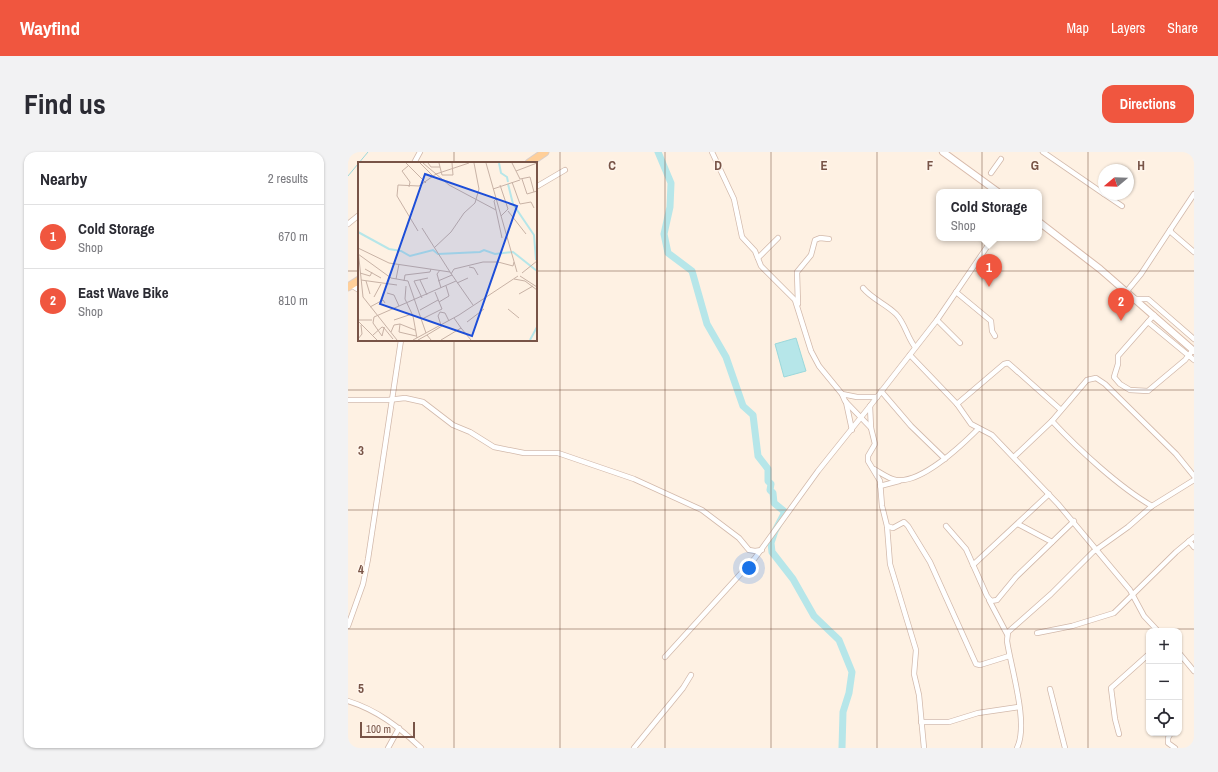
<!DOCTYPE html>
<html lang="en">
<head>
<meta charset="utf-8">
<style>
  body { margin:0; font-family:"Archivo Narrow",sans-serif; background:#f2f2f3; color:#2b2b33 }
  .controls { position:absolute; right:12px; bottom:12px; display:grid; overflow:hidden; border-radius:8px; box-shadow:0 1px 3px #0004 }
  .controls button { width:36px; height:36px; display:grid; place-items:center; padding:0; border:0; border-bottom:1px solid #e1e1e2; background:#fff; color:#2b2b33; font:20px sans-serif }
  .compass { position:absolute; left:750px; top:12px; width:36px; height:36px; border-radius:50%; background:#fff; box-shadow:0 1px 3px #0004; rotate:251deg }
  .scale { position:absolute; left:12px; bottom:10px; width:55px; box-sizing:border-box; padding-left:4px; border:2px solid #785447; border-top:0; font-size:11px; line-height:14px; white-space:nowrap; color:#785447; -webkit-text-stroke:3px #fff5eb; paint-order:stroke }
  .you { position:absolute; left:401px; top:416px; width:14px; height:14px; margin:-10px; border:3px solid #fff; border-radius:50%; background:#1a73e8; box-shadow:0 0 0 6px #1a73e833 }
  .badge { display:grid; place-items:center; width:26px; height:26px; border-radius:50%; background:#f0563f; color:#fff; font-size:13px; font-weight:700 }
  .pin { position:absolute; translate:-50% -33px; filter:drop-shadow(0 1px 2px #0008) }
  .pin::after { content:''; position:absolute; top:21px; width:14px; height:12px; background:inherit; clip-path:polygon(0 0,100% 0,50% 100%) }
  .popup { position:absolute; left:588px; top:37px; width:106px; height:52px; box-sizing:border-box; display:grid; place-content:center; border-radius:8px; background:#fff; filter:drop-shadow(0 1px 3px #0005); font-size:13px; white-space:nowrap; color:#7c7c81 }
  .popup b { font-size:15px; color:#2b2b33 }
  .popup::after { content:''; position:absolute; left:50%; top:100%; margin-left:-8px; border:8px solid transparent; border-top-color:#fff }
  .list { margin:0; padding:0; list-style:none }
  h2 { display:flex; justify-content:space-between; align-items:center; height:52px; margin:0; padding:0 16px; font-size:17px }
  h2 small { font-size:13px; font-weight:400; color:#7c7c81 }
  .list li { display:grid; grid-template-columns:26px 1fr auto; gap:12px; align-items:center; box-sizing:border-box; height:64px; padding:0 16px; border-top:1px solid #e1e1e2 }
  .list b { display:block; font-size:15px; white-space:nowrap }
  .list p { margin:0; font-size:13px; white-space:nowrap; color:#7c7c81 }
  .list em { font-size:13px; font-style:normal; color:#7c7c81 }
  .icon { flex:none; width:22px; height:22px; fill:none; stroke:currentColor; stroke-width:2; stroke-linecap:round; stroke-linejoin:round }
  .map { position:relative; flex:none; width:846px; height:596px; overflow:hidden; border-radius:12px }
  header { display:flex; align-items:center; gap:24px; box-sizing:border-box; height:56px; padding:0 20px; background:#f0563f; color:#fff }
  header strong { font-size:19px }
  nav { display:flex; gap:22px; margin-inline-start:auto; font-size:14px }
  .intro { display:flex; align-items:center; justify-content:space-between; box-sizing:border-box; height:96px; padding:0 24px }
  h1 { margin:0; font-size:28px }
  .button { padding:10px 18px; border-radius:12px; background:#f0563f; color:#fff; font-size:14px; font-weight:700 }
  main { display:flex; gap:24px; padding:0 24px }
  aside { flex:1; background:#fff; border-radius:12px; box-shadow:0 1px 3px #0004 }
  .map>svg:first-child { display:block }
  .water { fill:#b6e6e9; stroke:#9bd8db }
  .lines { fill:none; stroke-linecap:round; stroke-linejoin:round }
  .stream { stroke:#9bd8db; stroke-width:1 }
  .river { stroke:#b6e6e9; stroke-width:7 }
  .minor-casing { stroke:#d2b9ab; stroke-width:6 }
  .secondary-casing { stroke:#d8baaa; stroke-width:8 }
  .primary-casing { stroke:#d9cfcb; stroke-width:9 }
  .minor { stroke:#fff; stroke-width:4.5 }
  .secondary { stroke:#fff; stroke-width:6 }
  .primary { stroke:#ffcf99; stroke-width:7 }
  .grid { fill:none; stroke:#785447; stroke-width:1; stroke-opacity:0.55 }
  .inset-river { fill:none; stroke:#b6e6e9; stroke-width:2 }
  .inset-road { fill:none; stroke:#c8b2a5; stroke-width:1 }
  .view { fill:#1d4ed8; fill-opacity:0.15; stroke:#1d4ed8; stroke-width:2 }
  .inset-edge { fill:none; stroke:#785447; stroke-width:2 }
  .grid-label { font-size:13px; text-anchor:middle; font-weight:bold; fill:#785447; stroke:#fff5eb; stroke-width:3; stroke-linejoin:round; paint-order:stroke }
</style>
</head>
<body>
<header>
<strong>Wayfind</strong>
<nav><a>Map</a><a>Layers</a><a>Share</a></nav>
</header>
<div class="intro"><h1>Find us</h1><a class="button">Directions</a></div>
<main>
<aside>
<h2>Nearby<small>2 results</small></h2>
<ul class="list">
<li><span class="badge">1</span><div><b>Cold Storage</b><p>Shop</p></div><em>670 m</em></li>
<li><span class="badge">2</span><div><b>East Wave Bike</b><p>Shop</p></div><em>810 m</em></li>
</ul>
</aside>
<div class="map">
<svg width="846" height="596" viewBox="0 0 846 596">
  <rect width="100%" height="100%" fill="#fef1e3"/>
  <polygon class="water" points="448,186 458,219 436,225 427,192"/>
  <g class="lines">
    <polyline class="stream" points="0,24 20,0"/>
    <polyline class="river" points="310,0 323,31 322,55 316,82 320,101 344,119 359,172 378,205 395,254 405,263 410,304 420,317 420,329 423,332 422,338 425,341 426,351 437,360 427,379 423,391 424,400 445,427 466,464 491,488 504,520 501,541 495,560 494,596"/>
    <defs>
      <g id="minor">
        <polyline points="364,0 386,47 394,85 407,99 413,114 447,148 463,199 471,214 494,242 509,245 529,245"/>
        <polyline points="695,0 756,42"/>
        <polyline points="66,11 72,0"/>
        <polyline points="643,21 653,7"/>
        <polyline points="188,35 217,18"/>
        <polyline points="756,42 774,54"/>
        <polyline points="846,42 822,78 824,81 846,100"/>
        <polyline points="0,72 11,63"/>
        <polyline points="410,106 430,86"/>
        <polyline points="3,133 11,138"/>
        <path d="M515 136C524 147 538 152 548 162 557 171 559 185 567 195"/>
        <polyline points="779,139 793,122 822,78"/>
        <polyline points="608,140 643,169 644,179 647,184"/>
        <polyline points="787,147 800,147 846,187"/>
        <polyline points="450,152 449,120 463,103 467,88 472,86 481,87"/>
        <polyline points="806,163 770,204 770,212 766,225 772,232 782,238 800,239 837,208 845,198"/>
        <polyline points="589,168 612,191"/>
        <polyline points="800,170 846,208"/>
        <polyline points="562,203 609,252 623,272 644,283 710,352 782,438 796,464 810,479"/>
        <polyline points="533,239 563,274 597,307"/>
        <polyline points="494,242 497,249 523,276"/>
        <polyline points="0,248 40,248 57,246 75,250 105,273 122,280 146,295 176,301 210,301 286,327 354,358 391,386 401,398 407,399 414,398"/>
        <polyline points="498,250 504,278"/>
        <polyline points="609,252 656,212 660,211 713,258"/>
        <path d="M704 269C730 297 771 335 804 354"/>
        <polyline points="666,305 704,269 739,228 748,226 757,232 828,302 846,324"/>
        <path d="M526 317C533 321 541 327 548 328 573 332 614 293 630 277"/>
        <polyline points="532,334 551,329"/>
        <polyline points="670,372 704,390"/>
        <polyline points="539,374 545,376 556,370 560,374 582,410 628,512 632,513 661,504"/>
        <polyline points="598,374 618,397 639,444 643,449 649,448 668,425 726,369"/>
        <polyline points="841,389 846,395"/>
        <polyline points="625,413 701,342"/>
        <polyline points="641,448 659,482"/>
        <polyline points="0,474 15,432 20,407 53,188"/>
        <polyline points="689,481 724,474 766,461 828,400 846,385"/>
        <polyline points="831,501 846,519"/>
        <polyline points="317,505 407,406 470,319 522,254"/>
        <polyline points="702,537 717,596"/>
        <path d="M0 549C29 558 51 575 73 596"/>
        <polyline points="573,570 601,570 630,561 671,555"/>
        <polyline points="823,581 820,586 820,591 827,596"/>
        <polyline points="771,582 767,567 763,536 801,502"/>
        <polyline points="40,596 51,576"/>
        <polyline points="286,596 335,536 343,523"/>
        <polyline points="576,596 571,543 566,522 568,498 542,412 539,374 534,354 532,329 520,309 520,304 527,292 523,276 522,254 589,168 645,86"/>
        <path d="M669 596C681 572 663 516 659 489L660 480 703 442 745 400 780 375 804 354 846 328"/>
      </g>
      <g id="secondary">
        <polyline points="595,0 650,40"/>
        <polyline points="691,70 752,117 846,199"/>
      </g>
      <g id="primary">
        <polyline points="181,11 197,0"/>
        <polyline points="0,135 11,128"/>
      </g>
    </defs>
    <use href="#minor" class="minor-casing"/>
    <use href="#secondary" class="secondary-casing"/>
    <use href="#primary" class="primary-casing"/>
    <use href="#minor" class="minor"/>
    <use href="#secondary" class="secondary"/>
    <use href="#primary" class="primary"/>
  </g>
  <path class="grid" d="M106 0V11M212 0V596M317 0V596M423 0V596M529 0V596M634 0V596M740 0V596M0 119H11M188 119H846M106 188V596M0 238H846M0 358H846M0 477H846"/>
  <g transform="translate(10 10)">
    <rect width="179" height="179" fill="#fef1e3"/>
    <path class="inset-river" d="M141 1 143 11 149 15 150 20M150 22 155 42 176 73 178 98M0 70 31 87 43 89 52 94 75 88 80 92 122 90 126 88 137 92 155 90 179 109M172 178 179 165"/>
    <path class="inset-road" d="M48 1 68 21M62 1 75 14M65 1 91 23 138 48M70 1 73 5H82M81 1 84 13H95L94 1M128 1 159 110M154 1 162 17 172 15 176 30M50 4 44 9 52 20 51 25M158 9 179 1M164 17 169 32 179 29M154 20 162 42 173 40 176 46M142 23 150 47 143 54M135 27 162 18M138 37 136 39 144 76M150 49 168 72M64 66 92 110M60 69 39 34 40 23 61 24 78 12 111 1M0 86 31 101 92 110 115 143M76 86 93 70 106 51 117 41 121 27 116 1M0 87 5 135 39 178M0 92 33 116 50 119 68 171M111 105 116 106 120 113M7 107 23 116M82 108 79 112 83 126M2 111 12 114 14 110M164 111 179 99M93 112 96 107 125 100H140L155 104 156 100M162 114 179 125M38 117 41 102M156 117 167 119 179 128M3 118 39 123M62 118 69 133M8 119 12 132M46 119 47 113 72 110 73 107M80 119 94 113M99 121 110 116M48 124 47 137 55 154 59 176M29 131 36 133 41 144M161 132 175 124M16 135 23 122M64 136 56 119 70 116M81 140 91 134 88 124M12 145 25 138 27 141M150 147 161 156M62 148 80 138M96 156 103 166M64 157 84 147 77 130M0 158H14M36 158 54 152M0 159 19 178M109 160 126 147M42 162 41 170 58 174M83 163 80 154 82 150 87 151 91 159M26 166 24 174 15 161 16 155 98 119M26 166 35 177M33 170 36 163 42 162 57 168M15 173 24 165 27 166M69 173 84 164M0 177 4 172 3 163M55 178 101 153 160 114M60 178 69 173 73 178M83 178 103 166 113 178"/>
    <path class="view" d="M67 12 159 44 114 174 22 142Z"/>
    <rect width="179" height="179" class="inset-edge"/>
  </g>
  <g class="grid-label">
    <text x="264" y="18">C</text>
    <text x="370" y="18">D</text>
    <text x="476" y="18">E</text>
    <text x="582" y="18">F</text>
    <text x="687" y="18">G</text>
    <text x="793" y="18">H</text>
    <text x="13" y="303">3</text>
    <text x="13" y="422">4</text>
    <text x="13" y="541">5</text>
  </g>
</svg>
<div class="controls">
<button>+</button>
<button>−</button>
<button><svg class="icon" aria-label="locate" viewBox="0 0 24 24"><circle cx="12" cy="12" r="6"/><path d="M12 2v4M12 18v4M2 12h4M18 12h4"/></svg></button>
</div>
<svg class="compass" viewBox="-18 -18 36 36"><path d="M0-13l5 13h-10z" fill="#e53935"/><path d="M0 13l5-13h-10z" fill="#7c7c81"/></svg>
<div class="scale">100 m</div>
<div class="you"></div>
<div class="pin badge" style="left:641px;top:135px">1</div>
<div class="popup"><b>Cold Storage</b>Shop</div>
<div class="pin badge" style="left:773px;top:169px">2</div>
</div>
</main>
</body>
</html>
